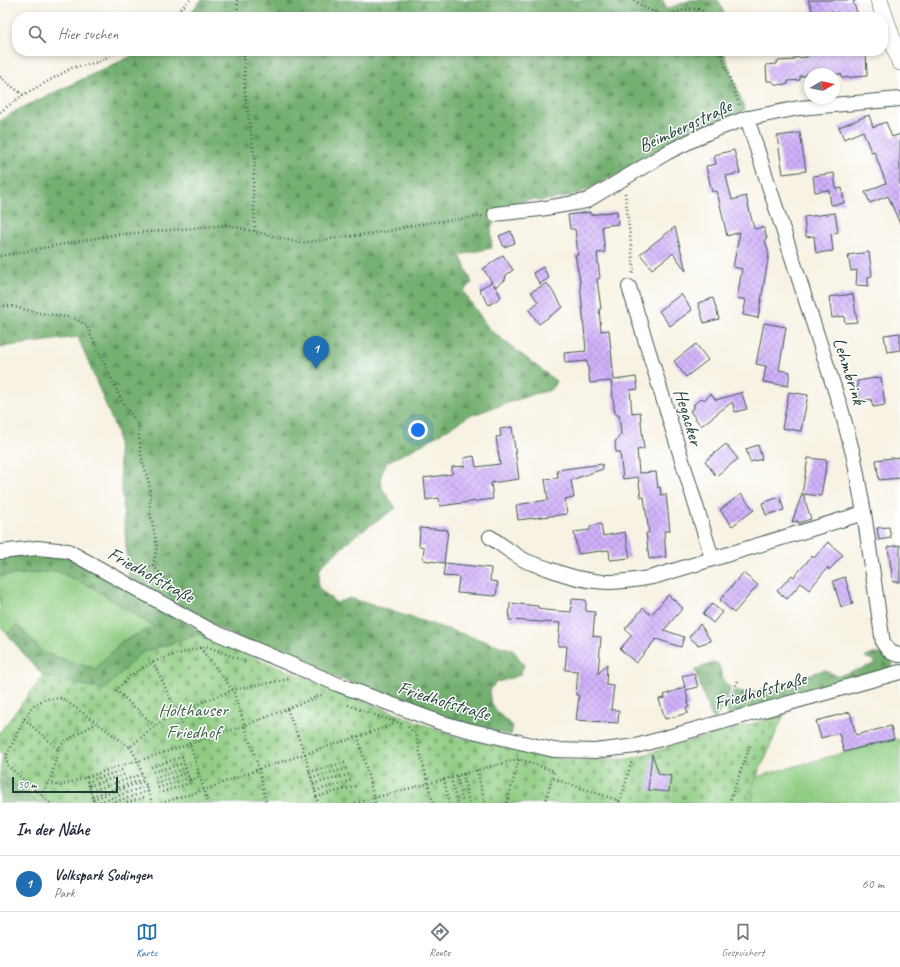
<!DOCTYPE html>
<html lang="de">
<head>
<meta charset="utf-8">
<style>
  body { margin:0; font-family:Caveat,sans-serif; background:#f2f2f3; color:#1f2937 }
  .compass { position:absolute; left:804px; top:68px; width:36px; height:36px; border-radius:50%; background:#fff; box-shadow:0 2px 6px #0003; rotate:81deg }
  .scale { position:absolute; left:12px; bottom:10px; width:106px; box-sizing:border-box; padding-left:4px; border:2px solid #1f3d34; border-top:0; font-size:11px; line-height:14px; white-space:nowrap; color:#1f3d34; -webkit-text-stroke:3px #fff; paint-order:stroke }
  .you { position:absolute; left:418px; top:430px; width:14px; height:14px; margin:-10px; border:3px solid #fff; border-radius:50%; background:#1a73e8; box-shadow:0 0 0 6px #1a73e833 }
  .badge { display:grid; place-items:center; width:26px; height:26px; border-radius:50%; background:#1f6fb2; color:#fff; font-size:13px; font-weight:700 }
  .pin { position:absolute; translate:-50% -33px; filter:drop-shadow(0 1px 2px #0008) }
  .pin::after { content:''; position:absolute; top:21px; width:14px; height:12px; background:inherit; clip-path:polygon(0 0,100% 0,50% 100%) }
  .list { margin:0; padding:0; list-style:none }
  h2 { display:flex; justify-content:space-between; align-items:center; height:52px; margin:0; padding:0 16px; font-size:17px }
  h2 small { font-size:13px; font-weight:400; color:#747a83 }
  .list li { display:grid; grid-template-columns:26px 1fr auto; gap:12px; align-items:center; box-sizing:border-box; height:56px; padding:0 16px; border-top:1px solid #e0e1e3 }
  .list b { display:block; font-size:15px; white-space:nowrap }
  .list p { margin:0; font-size:13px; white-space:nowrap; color:#747a83 }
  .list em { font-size:13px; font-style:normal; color:#747a83 }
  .icon { flex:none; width:22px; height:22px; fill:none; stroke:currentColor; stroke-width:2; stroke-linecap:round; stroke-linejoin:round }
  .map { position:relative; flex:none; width:900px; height:803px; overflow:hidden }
  .search { position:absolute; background:#fff; box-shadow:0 2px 6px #0003; left:12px; right:12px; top:12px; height:44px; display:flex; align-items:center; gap:10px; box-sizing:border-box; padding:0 14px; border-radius:16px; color:#747a83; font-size:15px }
  .sheet { height:108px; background:#fff }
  nav { display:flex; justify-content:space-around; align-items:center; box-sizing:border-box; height:56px; border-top:1px solid #e0e1e3; background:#fff; font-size:11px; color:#747a83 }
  nav a { display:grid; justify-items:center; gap:2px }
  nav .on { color:#1f6fb2 }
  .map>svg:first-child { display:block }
  .green { fill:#90cd83; stroke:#58855c }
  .forest { fill:url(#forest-firs); stroke:#4a7652 }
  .cemetery { fill:url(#cemetery-stones); stroke:#58855c }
  .building { fill:url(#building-cross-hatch) }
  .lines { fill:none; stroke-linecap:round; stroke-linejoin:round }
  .minor-casing { stroke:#3f584e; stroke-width:16 }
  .major-casing { stroke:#3f584e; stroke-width:18 }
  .path { stroke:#3f584e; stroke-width:2.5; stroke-dasharray:1 3; stroke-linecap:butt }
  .minor { stroke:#fff; stroke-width:14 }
  .major { stroke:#fff; stroke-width:17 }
  .labels { text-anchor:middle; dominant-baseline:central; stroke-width:3; stroke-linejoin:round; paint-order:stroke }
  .street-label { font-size:19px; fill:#1f3d34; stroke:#fff }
  .park-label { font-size:19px; fill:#3b6148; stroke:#fff }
</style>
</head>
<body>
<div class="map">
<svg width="900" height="803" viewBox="0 0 900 803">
  <defs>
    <pattern id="forest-firs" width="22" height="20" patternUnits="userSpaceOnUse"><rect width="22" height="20" fill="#74b071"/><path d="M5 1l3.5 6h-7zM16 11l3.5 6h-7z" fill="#5f905e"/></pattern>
    <pattern id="cemetery-stones" width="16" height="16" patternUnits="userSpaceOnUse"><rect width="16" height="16" fill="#90cd83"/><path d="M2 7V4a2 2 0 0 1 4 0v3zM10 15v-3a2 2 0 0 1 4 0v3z" fill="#75a86c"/></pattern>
    <pattern id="building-cross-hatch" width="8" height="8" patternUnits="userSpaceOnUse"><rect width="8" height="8" fill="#d0b0fb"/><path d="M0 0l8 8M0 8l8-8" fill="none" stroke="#a890cc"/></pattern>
  </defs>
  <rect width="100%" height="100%" fill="#fff"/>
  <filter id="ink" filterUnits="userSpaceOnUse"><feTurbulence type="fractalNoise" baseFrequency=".025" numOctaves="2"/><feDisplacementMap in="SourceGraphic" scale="8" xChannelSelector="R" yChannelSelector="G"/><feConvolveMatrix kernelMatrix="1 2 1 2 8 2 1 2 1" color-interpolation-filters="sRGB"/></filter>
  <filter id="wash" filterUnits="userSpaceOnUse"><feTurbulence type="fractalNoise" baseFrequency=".012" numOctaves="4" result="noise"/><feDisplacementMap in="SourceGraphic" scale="16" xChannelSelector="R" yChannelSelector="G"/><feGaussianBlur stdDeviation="0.9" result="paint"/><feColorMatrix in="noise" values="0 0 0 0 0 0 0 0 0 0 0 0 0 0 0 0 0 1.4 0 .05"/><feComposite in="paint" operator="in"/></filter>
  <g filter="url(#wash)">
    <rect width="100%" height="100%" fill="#f7f2e3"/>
    <g class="green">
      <polygon points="56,571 90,586 155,627 122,641 95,669 44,653 17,625 7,634 0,626 0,576"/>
      <polygon points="894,739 900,740 900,803 751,803 754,794 750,792 756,777"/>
    </g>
    <g class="forest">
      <polygon points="201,0 663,0 666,9 691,0 718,0 726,17 187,17"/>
      <path d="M142 51H723L745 110 715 122 618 174 582 192 563 198 537 201 535 199 503 206 505 218 495 221 491 227 492 248 460 255 472 283 463 291 489 329 556 381 554 387 548 391 537 393 469 416 423 444 387 462 381 475 382 488 396 508 357 534 320 567 318 587 336 603 350 598 513 650 524 665 520 675 495 683C493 686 490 689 490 692 487 705 504 719 513 726L511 735 464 726 258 648 129 582 117 432 78 337 0 347V121L15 111Z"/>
      <polygon points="18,552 68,556 207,635 207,637 201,634 141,653 104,690 43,676 7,634 17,625 44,653 95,669 122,641 155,627 90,586 56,571 0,576 0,556"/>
      <path d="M873 654C881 653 888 656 893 663L890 671 728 716 727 709 735 690 744 692H753L824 670 838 676 875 664V661L865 657Z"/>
      <path d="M713 663H717C724 671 717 678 731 688L719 713 714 720 709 711 695 670Z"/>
      <polygon points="0,773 39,803 0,803"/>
    </g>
    <polygon class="cemetery" points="201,634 227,647 453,736 571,761 629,759 718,733 784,715 750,792 754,794 751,803 39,803 0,773 3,756 0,751 0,732 43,676 104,690 141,653"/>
    <g id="blocks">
      <g class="building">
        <polygon points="808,0 857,0 853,2 859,17 834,17 832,11 815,17"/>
        <polygon points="807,51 866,51 867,76 842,78 841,74 806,74 806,76 800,76 800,80 788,81 788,84 776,85 772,81 767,81 766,65 777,64 777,61 794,60 794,58 807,57"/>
        <polygon points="869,115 873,127 886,122 892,137 900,134 900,224 888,196 870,203 865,192 886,183 874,151 871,152 863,131 844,139 839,127"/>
        <polygon points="800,133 806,171 783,174 777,136"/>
        <polygon points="734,150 740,173 726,176 732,200 746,196 754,229 764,227 767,239 765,239 769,254 758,318 743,315 746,300 737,298 742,269 733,267 740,232 727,236 717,191 712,192 706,166 716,164 714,155"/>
        <polygon points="834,173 836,189 842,188 844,203 831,205 829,190 815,192 813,176"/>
        <polygon points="617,211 618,224 602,226 605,252 597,253 600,278 597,279 601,309 599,309 601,331 609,330 614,380 636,377 638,389 630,390 632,413 640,412 642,431 644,449 637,450 639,473 656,472 658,488 660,487 661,495 666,494 670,531 664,531 666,557 649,559 646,533 649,533 644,497 641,497 638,477 623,479 620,452 616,452 615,442 621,434 619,415 615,415 611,381 590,383 587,361 565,363 564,353 586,351 580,281 575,255 578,255 575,229 570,229 568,215 590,212 590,215"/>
        <polygon points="835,213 838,232 831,234 833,251 816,253 814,236 806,237 804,217"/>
        <polygon points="675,227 686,271 673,253 652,269 640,254"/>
        <polygon points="511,231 515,243 504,247 499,236"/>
        <polygon points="869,252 872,276 868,277 868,286 856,285 857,270 851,271 848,255"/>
        <polygon points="503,255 513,270 506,275 505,280 495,287 494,284 501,297 489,305 479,289 492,282 483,269"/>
        <polygon points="543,267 549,278 540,284 533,273"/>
        <polygon points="547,283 563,307 539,324 529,310 538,302 531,292"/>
        <polygon points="681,294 692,310 670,326 659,311"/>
        <polygon points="853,294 857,322 845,323 844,316 832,318 829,297"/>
        <polygon points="713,298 719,319 704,323 698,303"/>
        <polygon points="764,323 786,327 779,370 790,372 788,386 763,382 766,366 756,364"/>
        <polygon points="900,333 900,350 887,352 884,335"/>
        <polygon points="696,344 708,360 686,377 674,361"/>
        <polygon points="881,377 885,405 873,407 871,399 860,401 857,381"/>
        <polygon points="743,392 743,393 742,394 747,409 735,412 732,402 701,426 690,411 695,407 693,405 702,398 704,400 711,394 716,400"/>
        <polygon points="789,392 808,395 801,431 782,428"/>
        <polygon points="512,427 519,479 491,483 493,499 440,506 439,498 426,500 424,478 452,474 452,467 465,466 464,458 474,456 476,467 500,464 496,437 501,436 500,429"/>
        <polygon points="726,444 738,459 716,476 705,461"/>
        <polygon points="758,445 762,459 750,462 746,449"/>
        <polygon points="900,457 900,478 879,480 876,460"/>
        <polygon points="808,458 827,460 821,496 803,494 811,519 798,523 798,521 792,522 802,494"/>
        <polygon points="602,464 603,469 571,480 574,498 565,499 567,514 518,520 516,505 548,500 545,479 558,478 557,470"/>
        <polygon points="741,494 754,510 732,526 720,510"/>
        <polygon points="780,497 784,510 766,515 762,503"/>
        <polygon points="601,524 603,536 625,532 630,558 610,560 609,550 578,554 574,532 590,530 590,526"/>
        <polygon points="889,527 891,538 879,540 877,528"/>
        <polygon points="420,528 448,530 444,563 423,560 424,547 419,546"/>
        <polygon points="828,542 843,555 829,570 828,567 809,590 801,583 787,599 777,591 792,575 794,577 812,556 814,558"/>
        <polygon points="900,545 900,582 893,582 888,547"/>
        <polygon points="445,563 491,568 490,581 498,582 496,596 457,593 459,577 443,576"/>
        <polygon points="743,573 758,585 734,613 720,600"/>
        <polygon points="845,577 853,604 841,607 833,581"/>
        <polygon points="668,595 683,608 664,630 684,637 681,647 656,639 636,663 620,649 632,635 625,629 643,608 651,615"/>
        <polygon points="572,599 586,600 586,611 595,612 593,636 601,637 598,674 607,664 606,685 614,686 611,710 619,710 618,723 576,720 579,696 576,695 578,671 565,670 567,646 558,646 560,623 509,620 510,603 538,606 538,608 544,609 544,610 571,612"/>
        <polygon points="712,604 722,612 713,623 703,614"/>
        <polygon points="700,624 711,641 698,645 689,637"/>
        <polygon points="694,673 698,687 686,690 689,707 686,708 688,713 665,719 659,699 665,698 664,695 685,687 682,676"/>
        <polygon points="850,712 856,735 891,726 894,739 844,752 839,733 821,738 816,721"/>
        <polygon points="652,754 659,774 671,776 669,792 648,790"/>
      </g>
    </g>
  </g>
  <g filter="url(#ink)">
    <use href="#blocks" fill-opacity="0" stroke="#3f584e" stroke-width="1"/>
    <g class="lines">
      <defs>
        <g id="minor">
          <path d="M747 118 842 412 854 458 864 513 883 643C888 650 891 654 900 655"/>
          <polyline points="495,214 540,209 586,201 668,152 709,132 744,119 799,108 900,99"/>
          <polyline points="629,287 712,558"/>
          <path d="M490 537C502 545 513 554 526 561 533 564 541 566 549 569 588 584 612 585 653 577L864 513"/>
          <polyline points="0,552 37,548 68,551 212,631 337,684 439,722 464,729 554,750 595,751 636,746 900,672"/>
        </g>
        <polyline id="major" points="879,0 900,62"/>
      </defs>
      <use href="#minor" class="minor-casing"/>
      <use href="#major" class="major-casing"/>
      <g class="path">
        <polyline points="237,0 238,17"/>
        <path d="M634 0C642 6 652 13 662 14 677 15 697 0 709 17"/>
        <polyline points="172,17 190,0"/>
        <polyline points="244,51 245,92 255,160 253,186 255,231"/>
        <polyline points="720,51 740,107"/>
        <polyline points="0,77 23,95"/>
        <polyline points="0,112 23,95 72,68 98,62 119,51"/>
        <polyline points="625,193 634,270 632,275"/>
        <polyline points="0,256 113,235 228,225 301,243 388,231 419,224 483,216"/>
        <polyline points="0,306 11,306 39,313 74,318 86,325 121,399 138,425 141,455 150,487 150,511 157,546 153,566 139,569 129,567 127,569"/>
        <path d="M153 566C163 575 170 586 180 595L179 597"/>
        <polyline points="200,648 233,690 259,769 266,803"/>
        <polyline points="153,662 177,712 190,744 208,803"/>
        <polyline points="348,705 369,713 402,724"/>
        <polyline points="725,707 738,681"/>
        <polyline points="287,709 305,754 318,803"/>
        <polyline points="24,719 58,749"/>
        <polyline points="155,726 116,690 130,676 153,662 170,656 206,646 246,662"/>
        <polyline points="408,727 415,733 433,803"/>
        <polyline points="358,736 375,803"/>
        <polyline points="130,747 138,761 152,803"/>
        <polyline points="151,767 182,757 190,783 159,793"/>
        <polyline points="477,770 485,803"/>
        <polyline points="153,772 184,763"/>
        <polyline points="309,772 347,762"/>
        <polyline points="463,774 469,803"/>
        <polyline points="457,776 463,803"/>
        <polyline points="86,777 94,803"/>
        <polyline points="155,778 186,768"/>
        <polyline points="311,778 349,768"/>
        <polyline points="451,778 457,803"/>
        <polyline points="444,779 449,803"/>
        <polyline points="190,780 200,777"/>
        <polyline points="49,782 60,786 132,762 138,761 244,726 324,694"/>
        <polyline points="87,782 125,769"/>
        <polyline points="156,783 187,773"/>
        <polyline points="313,784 351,774"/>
        <polyline points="89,786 126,774"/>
        <polyline points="158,788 189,778"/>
        <polyline points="91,791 143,774"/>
        <polyline points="315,791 353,780"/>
        <polyline points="41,795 49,782 54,767 58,749 64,742 96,723"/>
        <polyline points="92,796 144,779"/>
        <polyline points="316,797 356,786"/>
        <polyline points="93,799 145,781"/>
        <polyline points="620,802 632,760"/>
        <polyline points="50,803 7,765 6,757 24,719 33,706 45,699 62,698 130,747 155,726 177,712 233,690 289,679"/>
        <polyline points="96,803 147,786"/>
        <polyline points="112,803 148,791"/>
        <polyline points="127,803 143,798"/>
        <polyline points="161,803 204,790 259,769 390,726 395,723"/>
        <polyline points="355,803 519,759 554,771 552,778 620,801"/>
        <polyline points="507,803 519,759"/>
        <polyline points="545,803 552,778"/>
        <polyline points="729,803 750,746"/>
      </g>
      <use href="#minor" class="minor"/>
      <use href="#major" class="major"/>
    </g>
  </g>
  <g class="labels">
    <g class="street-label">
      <text transform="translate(685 126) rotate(-25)">Beimbergstraße</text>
      <text transform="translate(849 371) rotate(72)">Lehmbrink</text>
      <text transform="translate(688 417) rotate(73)">Hegacker</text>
      <text transform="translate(151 575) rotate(29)">Friedhofstraße</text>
      <text transform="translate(760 691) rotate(-16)">Friedhofstraße</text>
      <text transform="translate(444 701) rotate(17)">Friedhofstraße</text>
    </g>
    <g class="park-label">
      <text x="193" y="710">Holthauser<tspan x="193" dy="22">Friedhof</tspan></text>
    </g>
  </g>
</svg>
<svg class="compass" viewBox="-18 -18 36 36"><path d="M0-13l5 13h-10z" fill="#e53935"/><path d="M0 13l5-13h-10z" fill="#747a83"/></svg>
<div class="scale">50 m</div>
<div class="you"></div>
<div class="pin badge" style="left:316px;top:369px">1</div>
<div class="search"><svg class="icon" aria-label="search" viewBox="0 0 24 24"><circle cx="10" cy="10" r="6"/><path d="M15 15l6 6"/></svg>Hier suchen</div>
</div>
<section class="sheet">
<h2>In der Nähe<small></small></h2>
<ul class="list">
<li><span class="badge">1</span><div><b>Volkspark Sodingen</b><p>Park</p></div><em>60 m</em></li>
</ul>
</section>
<nav>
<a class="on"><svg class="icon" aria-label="map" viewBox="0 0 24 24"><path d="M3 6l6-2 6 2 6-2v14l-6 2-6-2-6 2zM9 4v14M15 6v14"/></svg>Karte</a>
<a><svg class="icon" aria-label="directions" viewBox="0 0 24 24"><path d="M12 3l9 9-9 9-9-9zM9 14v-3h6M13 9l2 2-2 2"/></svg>Route</a>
<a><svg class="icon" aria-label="saved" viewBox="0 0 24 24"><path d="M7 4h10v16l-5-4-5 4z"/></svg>Gespeichert</a>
</nav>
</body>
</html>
